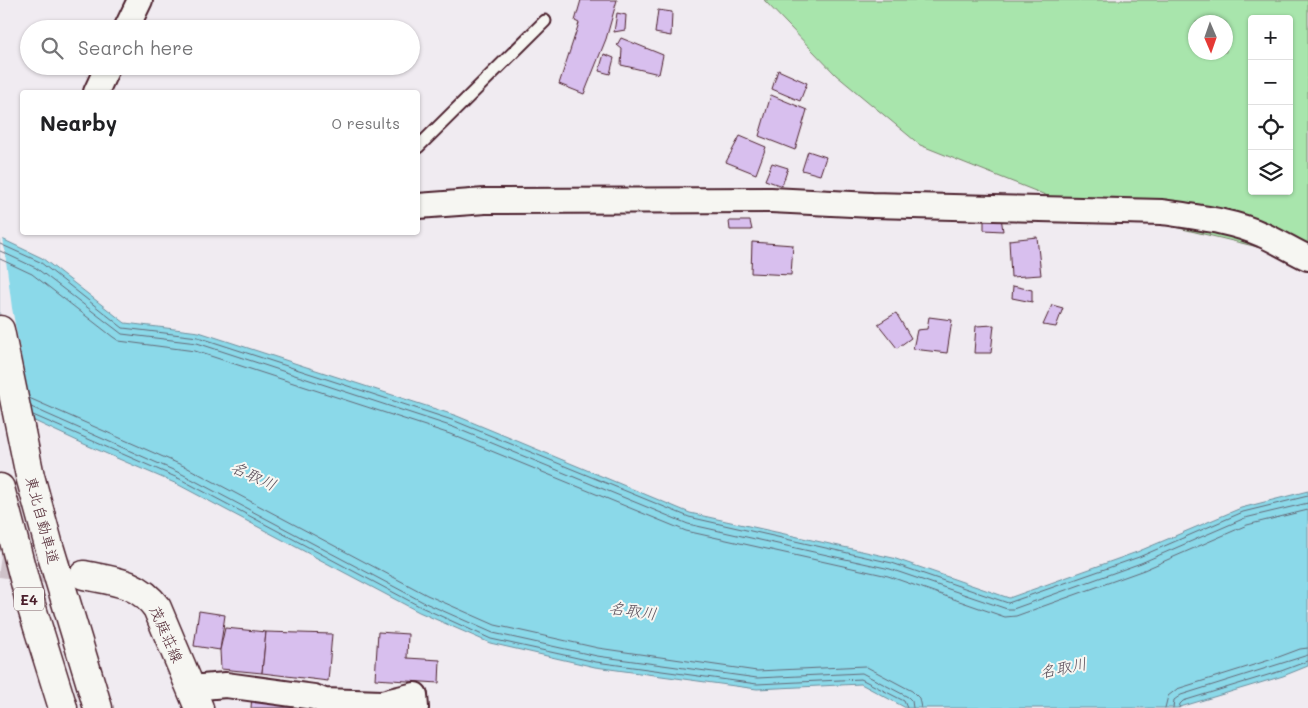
<!DOCTYPE html>
<html lang="en">
<head>
<meta charset="utf-8">
<style>
  body { margin:0; font-family:Mali,"Klee One",sans-serif; background:#f6f6f6; color:#202124 }
  .controls { position:absolute; right:15px; top:15px; display:grid; overflow:hidden; border-radius:5px; box-shadow:0 1px 4px #0004 }
  .controls button { width:45px; height:45px; display:grid; place-items:center; padding:0; border:0; border-bottom:1px solid #e0e0e0; background:#fff; color:#202124; font:25px sans-serif }
  .compass { position:absolute; left:1188px; top:15px; width:45px; height:45px; border-radius:50%; background:#fff; box-shadow:0 1px 4px #0004; rotate:178deg }
  .list { margin:0; padding:0; list-style:none }
  h2 { display:flex; justify-content:space-between; align-items:center; height:65px; margin:0; padding:0 20px; font-size:21px }
  h2 small { font-size:16px; font-weight:400; color:#757577 }
  .icon { flex:none; width:28px; height:28px; fill:none; stroke:currentColor; stroke-width:2; stroke-linecap:round; stroke-linejoin:round }
  .map { position:relative; flex:none; width:1308px; height:708px; overflow:hidden }
  .search { position:absolute; background:#fff; box-shadow:0 1px 4px #0004; left:20px; top:20px; width:400px; height:55px; display:flex; align-items:center; gap:12px; box-sizing:border-box; padding:0 18px; border-radius:28px; color:#757577; font-size:19px }
  .panel { position:absolute; background:#fff; box-shadow:0 1px 4px #0004; left:20px; top:90px; width:400px; height:145px; border-radius:5px }
  .map>svg:first-child { display:block }
  .green { fill:#a8e5ac; stroke:#79826c; fill-rule:evenodd }
  .water { fill:#8bd9e9; stroke:#718f9d }
  .pier { fill:#f0ebf1 }
  .lines { fill:none; stroke-linecap:round; stroke-linejoin:round }
  .shore { stroke:#646977; stroke-width:1 }
  .building { fill:#d8bfee; stroke:#4a1f2b }
  .tertiary-tunnel { stroke:#cfc2c9; stroke-width:28; stroke-dasharray:28 14; stroke-linecap:butt }
  .service-casing { stroke:#4a1f2b; stroke-width:15 }
  .minor-casing { stroke:#4a1f2b; stroke-width:28 }
  .tertiary-casing { stroke:#4a1f2b; stroke-width:31 }
  .motorway-casing { stroke:#4a1f2b; stroke-width:31 }
  .service { stroke:#f6f6f2; stroke-width:11 }
  .minor { stroke:#f6f6f2; stroke-width:24 }
  .tertiary { stroke:#f6f6f2; stroke-width:28 }
  .motorway { stroke:#f6f6f2; stroke-width:28 }
  .labels { text-anchor:middle; dominant-baseline:central; stroke-width:4; stroke-linejoin:round; paint-order:stroke }
  .shield { fill:#f6f6f2; stroke:#7e6067; stroke-width:1 }
  .shield-label { font-size:14px; font-weight:bold; fill:#4a1f2b }
  .street-label { font-size:15px; fill:#4a1f2b; stroke:#f6f6f2 }
  .water-label { font-size:16px; font-style:italic; fill:#5a4e5a; stroke:#f6f6f2 }
</style>
</head>
<body>
<div class="map">
<svg width="1308" height="708" viewBox="0 0 1308 708">
  <rect width="100%" height="100%" fill="#f0ebf1"/>
  <filter id="ink" filterUnits="userSpaceOnUse"><feTurbulence type="fractalNoise" baseFrequency=".02" numOctaves="2"/><feDisplacementMap in="SourceGraphic" scale="10" xChannelSelector="R" yChannelSelector="G"/><feConvolveMatrix kernelMatrix="1 2 1 2 8 2 1 2 1" color-interpolation-filters="sRGB"/></filter>
  <g filter="url(#ink)">
    <path class="green" d="M764 0H1308V259L1053 198 920 145 836 75ZM1252 19H1289V191H1252ZM1196 22H1226V52H1196Z"/>
    <polygon class="water" points="0,238 42,258 125,323 199,332 457,416 690,513 893,558 1009,598 1137,552 1241,508 1308,491 1308,666 1283,676 1177,708 906,708 861,684 757,689 595,667 490,643 419,612 177,484 84,444 0,405"/>
    <polygon class="pier" points="0,236 3,237 12,308 34,423 0,408"/>
    <g class="lines">
      <g class="shore">
        <polyline points="0,244 40,262 123,328 198,337 455,421 689,517 892,563 1008,603 1139,557 1243,512 1308,496"/>
        <polyline points="0,251 36,268 122,334 197,343 453,427 688,524 890,569 1007,609 1013,609 1141,563 1245,518 1308,503"/>
        <polyline points="0,259 32,274 113,337 119,341 195,351 450,434 686,531 888,576 1005,617 1016,616 1144,570 1247,525 1308,510"/>
        <polyline points="29,398 186,467 427,595 495,625 598,648 757,671 865,666 912,691 919,698 921,708"/>
        <polyline points="31,407 182,474 423,602 493,633 597,656 757,678 862,673 908,697 912,701 913,708"/>
        <polyline points="33,415 180,479 421,607 491,639 596,662 757,684 861,679 904,701 907,708"/>
        <polyline points="1165,708 1168,696 1177,689 1276,658 1300,649 1308,648"/>
        <polyline points="1173,708 1174,700 1181,695 1308,655"/>
        <polyline points="1179,708 1180,704 1183,701 1281,671 1308,661"/>
      </g>
    </g>
    <g class="building">
      <polygon points="581,0 617,0 606,39 584,94 559,84 579,23 575,21"/>
      <polygon points="658,10 672,12 671,36 655,33"/>
      <polygon points="617,13 626,15 625,30 614,32"/>
      <polygon points="621,38 663,55 659,74 621,65 622,49 617,45"/>
      <polygon points="604,54 614,58 610,74 599,71"/>
      <polygon points="778,70 807,83 800,101 772,89"/>
      <polygon points="771,95 807,110 795,150 759,136"/>
      <polygon points="740,136 766,147 756,174 726,162"/>
      <polygon points="808,151 826,157 820,175 802,170"/>
      <polygon points="772,163 788,168 782,186 765,180"/>
      <polygon points="984,215 1001,217 1003,231 984,230"/>
      <polygon points="729,221 750,221 752,230 730,230"/>
      <polygon points="1037,237 1041,275 1011,277 1009,240"/>
      <polygon points="752,242 793,245 791,275 751,273"/>
      <polygon points="1013,286 1032,290 1032,302 1012,298"/>
      <polygon points="1052,305 1063,308 1056,327 1043,325"/>
      <polygon points="896,313 911,338 897,348 878,324"/>
      <polygon points="929,317 952,320 947,353 913,349 917,330 927,329"/>
      <polygon points="994,325 991,353 974,353 976,326"/>
      <polygon points="199,611 225,615 220,650 194,646"/>
      <polygon points="225,628 266,632 262,673 221,669 220,650"/>
      <polygon points="266,632 332,634 328,681 262,673"/>
      <polygon points="378,632 408,634 407,658 440,660 439,683 375,679"/>
      <polygon points="252,695 324,708 251,708"/>
    </g>
    <g class="lines">
      <polyline class="tertiary-tunnel" points="0,563 78,574"/>
      <defs>
        <polyline id="service" points="418,147 545,21"/>
        <g id="minor">
          <polyline points="126,29 140,0"/>
          <polyline points="96,92 108,66"/>
          <path d="M418 206 485 201 771 200 872 205 1162 212C1195 217 1233 221 1263 235 1279 242 1293 251 1308 258"/>
          <polyline points="190,688 226,685 314,697 324,701 382,703 415,695 416,708"/>
        </g>
        <path id="tertiary" d="M84 575C114 581 138 582 157 608L199 708"/>
        <g id="motorway">
          <polyline points="0,330 30,476 49,546 98,708"/>
          <polyline points="0,488 31,605 63,708"/>
        </g>
      </defs>
      <use href="#service" class="service-casing"/>
      <use href="#minor" class="minor-casing"/>
      <use href="#tertiary" class="tertiary-casing"/>
      <use href="#motorway" class="motorway-casing"/>
      <use href="#service" class="service"/>
      <use href="#minor" class="minor"/>
      <use href="#tertiary" class="tertiary"/>
      <use href="#motorway" class="motorway"/>
    </g>
  </g>
  <g class="labels">
    <rect class="shield" x="14" y="587.5" width="30" height="23" rx="4"/>
    <g class="shield-label">
      <text x="29" y="599">E4</text>
    </g>
    <g class="street-label">
      <text transform="translate(43 520) rotate(75)">東北自動車道</text>
      <text transform="translate(167 634) rotate(66)">茂庭荘線</text>
    </g>
    <g class="water-label">
      <text transform="translate(254 475) rotate(25)">名取川</text>
      <text transform="translate(633 610) rotate(8)">名取川</text>
      <text transform="translate(1063 667) rotate(-11)">名取川</text>
    </g>
  </g>
</svg>
<div class="controls">
<button>+</button>
<button>−</button>
<button><svg class="icon" aria-label="locate" viewBox="0 0 24 24"><circle cx="12" cy="12" r="6"/><path d="M12 2v4M12 18v4M2 12h4M18 12h4"/></svg></button>
<button><svg class="icon" aria-label="layers" viewBox="0 0 24 24"><path d="M12 4l9 5-9 5-9-5zM3 14l9 5 9-5"/></svg></button>
</div>
<svg class="compass" viewBox="-18 -18 36 36"><path d="M0-13l5 13h-10z" fill="#e53935"/><path d="M0 13l5-13h-10z" fill="#757577"/></svg>
<div class="search"><svg class="icon" aria-label="search" viewBox="0 0 24 24"><circle cx="10" cy="10" r="6"/><path d="M15 15l6 6"/></svg>Search here</div>
<section class="panel">
<h2>Nearby<small>0 results</small></h2>
<ul class="list">
</ul>
</section>
</div>
</body>
</html>
